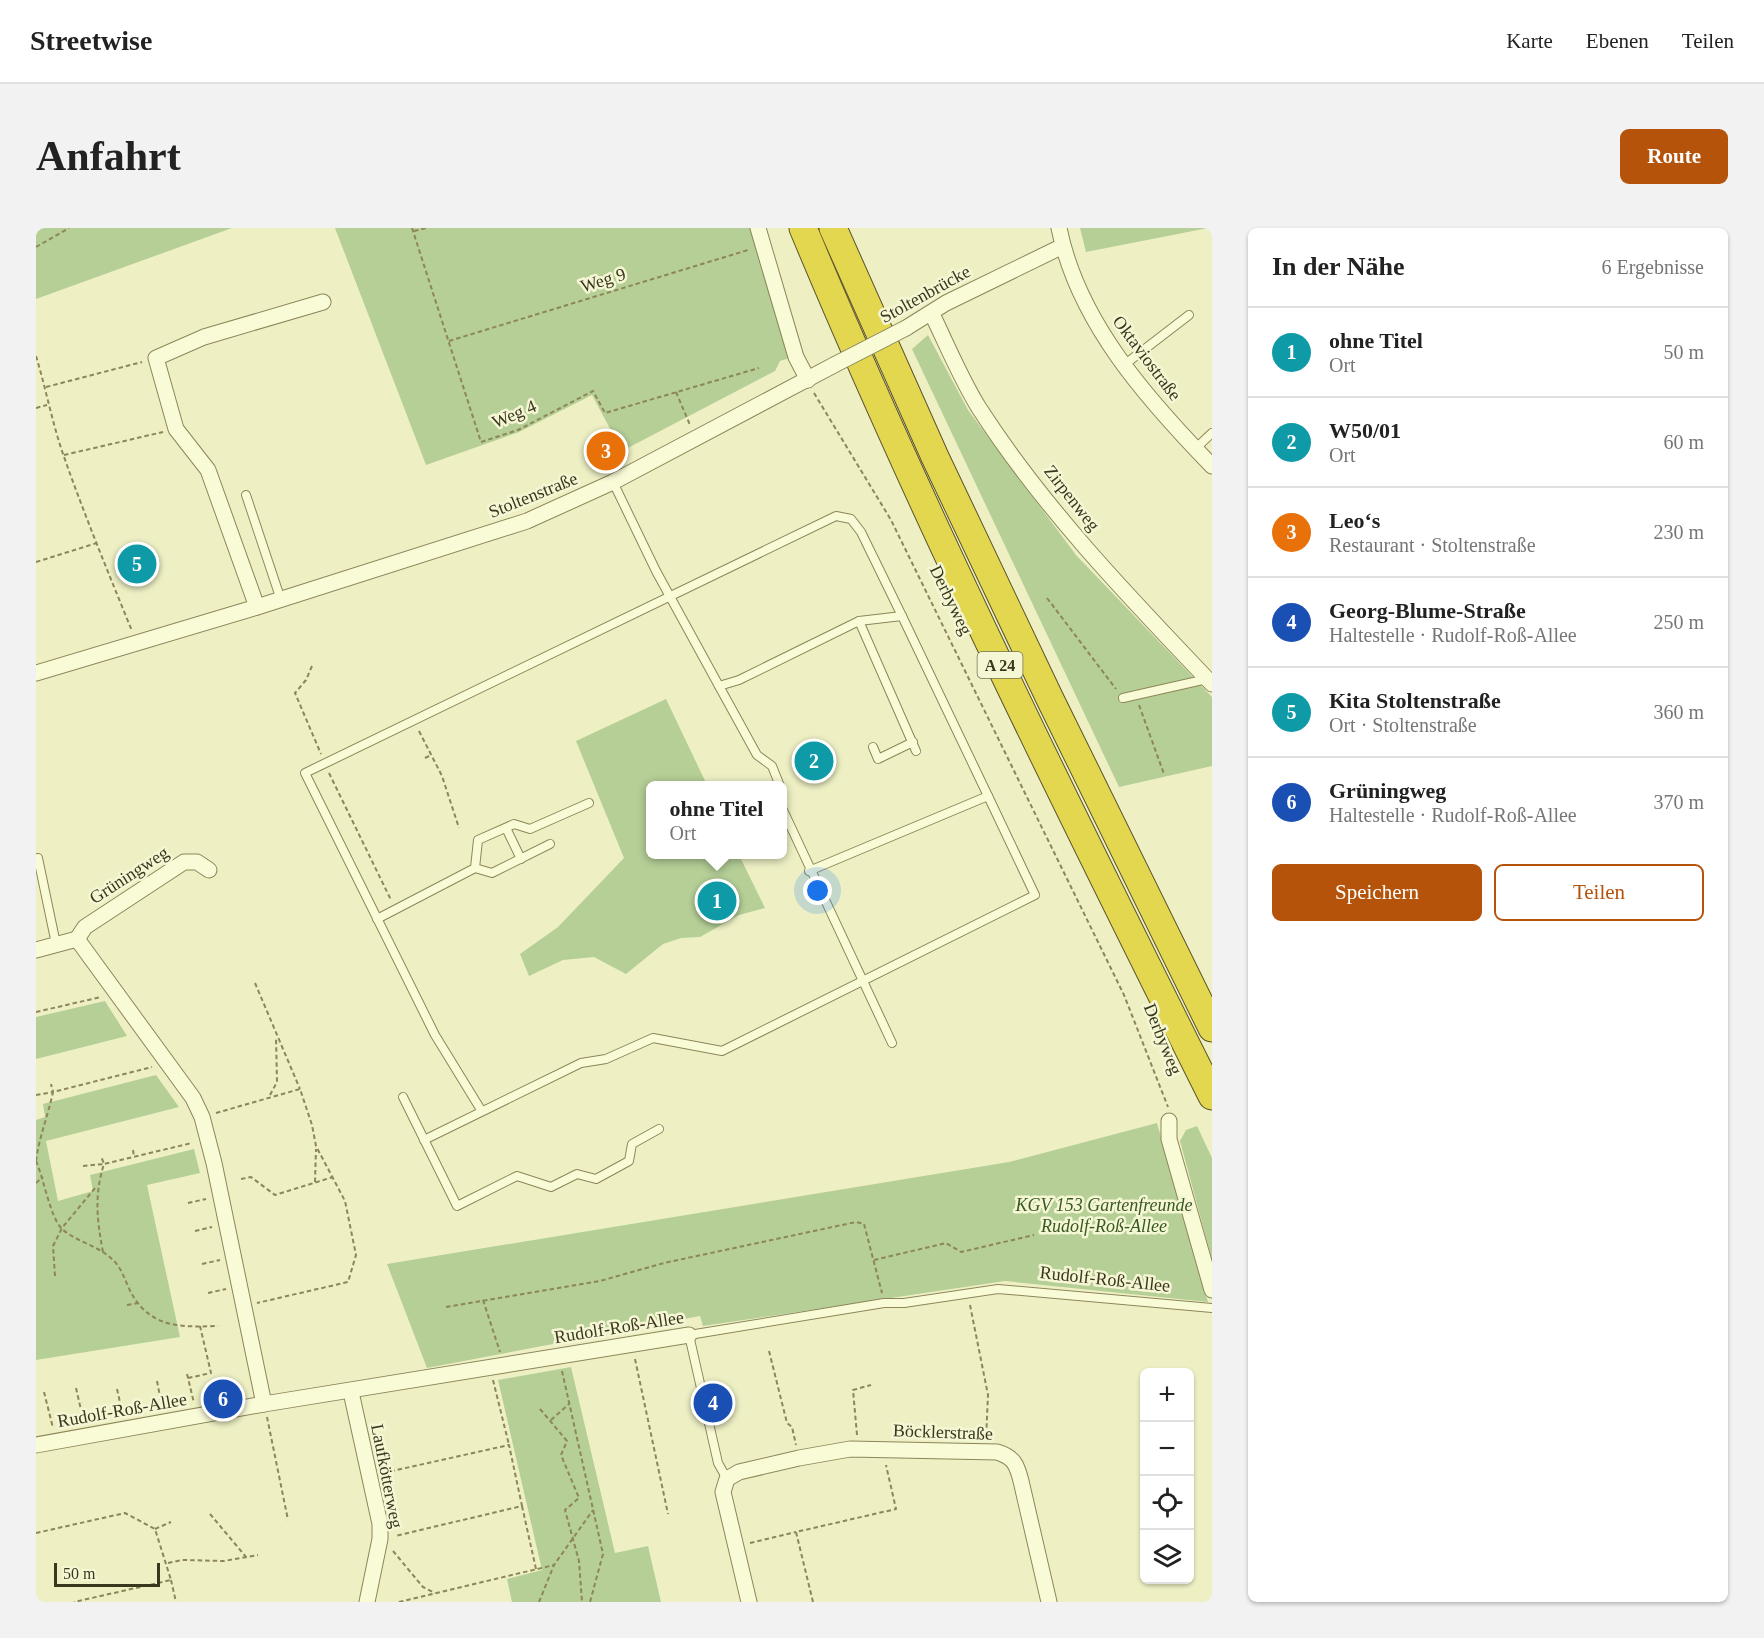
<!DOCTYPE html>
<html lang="de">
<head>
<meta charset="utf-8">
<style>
  body { margin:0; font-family:Georgia,serif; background:#f2f2f2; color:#222 }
  .controls { position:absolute; right:18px; bottom:18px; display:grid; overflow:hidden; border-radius:9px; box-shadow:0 2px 4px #0004 }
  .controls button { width:54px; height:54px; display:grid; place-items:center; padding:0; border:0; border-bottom:2px solid #e0e0e0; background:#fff; color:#222; font:30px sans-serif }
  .scale { position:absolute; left:18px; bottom:15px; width:106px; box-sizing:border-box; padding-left:6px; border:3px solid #3b361e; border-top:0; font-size:16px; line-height:21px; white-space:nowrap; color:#3b361e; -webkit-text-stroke:4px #f5f7d4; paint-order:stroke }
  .you { position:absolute; left:782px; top:663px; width:21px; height:21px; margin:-15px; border:4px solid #fff; border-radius:50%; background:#1a73e8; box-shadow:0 0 0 9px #1a73e833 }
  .badge { display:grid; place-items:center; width:39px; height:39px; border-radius:50%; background:#b45309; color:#fff; font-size:20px; font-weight:700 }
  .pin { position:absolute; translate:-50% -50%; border:3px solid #fff; box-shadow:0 2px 6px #0006 }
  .popup { position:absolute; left:610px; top:553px; width:141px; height:78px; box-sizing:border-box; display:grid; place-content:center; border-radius:9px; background:#fff; filter:drop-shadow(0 2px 4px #0005); font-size:20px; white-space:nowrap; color:#767676 }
  .popup b { font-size:22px; color:#222 }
  .popup::after { content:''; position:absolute; left:50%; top:100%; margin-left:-12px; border:12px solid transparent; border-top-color:#fff }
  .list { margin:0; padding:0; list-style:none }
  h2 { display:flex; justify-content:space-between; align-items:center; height:78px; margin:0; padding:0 24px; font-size:26px }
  h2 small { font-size:20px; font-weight:400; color:#767676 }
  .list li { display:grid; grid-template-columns:39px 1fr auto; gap:18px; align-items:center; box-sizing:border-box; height:90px; padding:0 24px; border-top:2px solid #e0e0e0 }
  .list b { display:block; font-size:22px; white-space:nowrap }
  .list p { margin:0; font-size:20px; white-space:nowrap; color:#767676 }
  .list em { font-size:20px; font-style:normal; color:#767676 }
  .actions { display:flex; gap:12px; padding:18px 24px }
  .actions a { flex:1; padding:14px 0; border:2px solid #b45309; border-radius:9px; text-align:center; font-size:21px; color:#b45309 }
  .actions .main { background:#b45309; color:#fff }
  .icon { flex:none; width:33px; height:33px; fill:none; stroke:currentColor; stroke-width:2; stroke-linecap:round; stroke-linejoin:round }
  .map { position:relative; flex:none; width:1176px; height:1374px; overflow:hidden; border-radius:9px }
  header { display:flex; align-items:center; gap:36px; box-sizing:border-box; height:84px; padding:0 30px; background:#fff; border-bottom:2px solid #e0e0e0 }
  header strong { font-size:28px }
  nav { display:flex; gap:33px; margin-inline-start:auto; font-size:21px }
  .intro { display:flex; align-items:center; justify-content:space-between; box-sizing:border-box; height:144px; padding:0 36px }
  h1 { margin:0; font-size:42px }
  .button { padding:15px 27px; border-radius:9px; background:#b45309; color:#fff; font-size:21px; font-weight:700 }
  main { display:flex; gap:36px; padding:0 36px }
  aside { flex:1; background:#fff; border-radius:9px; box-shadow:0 2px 4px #0004 }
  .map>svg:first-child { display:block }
  .green { fill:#b5cf97 }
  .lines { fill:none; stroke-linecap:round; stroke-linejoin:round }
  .lane-casing { stroke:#8c8659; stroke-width:10 }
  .street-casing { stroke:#8c8659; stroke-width:17 }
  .highway-casing { stroke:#5a522d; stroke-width:29 }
  .path { stroke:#8c8659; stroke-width:2; stroke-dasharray:4.5 3; stroke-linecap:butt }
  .lane { stroke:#f9fbd7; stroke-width:8 }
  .street { stroke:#f9fbd7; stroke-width:15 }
  .highway { stroke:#e4d750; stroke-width:27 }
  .street-bridge-casing { stroke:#8c8659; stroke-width:17; stroke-linecap:butt }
  .street-bridge { stroke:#f9fbd7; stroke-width:15 }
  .labels { text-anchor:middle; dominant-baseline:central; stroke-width:5; stroke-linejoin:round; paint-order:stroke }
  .shield { fill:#f5f7d4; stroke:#737055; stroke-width:1.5 }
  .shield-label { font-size:16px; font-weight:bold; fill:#3b361e }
  .street-label { font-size:18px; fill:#3b361e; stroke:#f5f7d4 }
  .park-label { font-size:18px; font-style:italic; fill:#385923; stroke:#f5f7d4 }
</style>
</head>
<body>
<header>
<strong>Streetwise</strong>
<nav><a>Karte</a><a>Ebenen</a><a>Teilen</a></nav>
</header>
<div class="intro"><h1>Anfahrt</h1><a class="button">Route</a></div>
<main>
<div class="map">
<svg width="1176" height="1374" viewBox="0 0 1176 1374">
  <rect width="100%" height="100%" fill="#eef0c4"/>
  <g class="green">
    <polygon points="0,0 196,0 0,71"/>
    <polygon points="299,0 718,0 754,130 744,133 739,143 586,223 556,167 483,204 390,237"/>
    <polygon points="1044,0 1172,0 1050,24"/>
    <polygon points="892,107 932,182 1040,327 1176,469 1176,538 1083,559 876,121"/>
    <polygon points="630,471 671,557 615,558 615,626 703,627 729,680 703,687 664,709 645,710 627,716 590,746 558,729 527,732 493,748 484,726 522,699 588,630 540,513"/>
    <polygon points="69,773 91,808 0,831 0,789"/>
    <polygon points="120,847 143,879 10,913 22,973 57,963 54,947 158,921 164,945 111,957 144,1109 0,1132 0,892 9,889 7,876"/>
    <polygon points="1121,895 1172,1074 969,1053 667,1098 664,1088 391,1140 351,1036 973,934"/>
    <polygon points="1161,898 1176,930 1176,1032 1144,913 1150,902"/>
    <polygon points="535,1139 579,1325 612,1318 625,1374 476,1374 471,1351 506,1342 462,1152"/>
  </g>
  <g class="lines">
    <defs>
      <g id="lane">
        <polyline points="1088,137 1153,87"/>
        <polyline points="1159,221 1176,205"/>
        <polyline points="577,254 620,343 683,458 721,527 736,538 744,558"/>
        <polyline points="210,267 245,372"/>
        <polyline points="866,388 952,568"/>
        <polyline points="823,393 880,523"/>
        <polyline points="1087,470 1171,451"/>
        <polyline points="837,519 842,531 877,514"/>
        <polyline points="747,582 856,815"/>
        <polyline points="470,600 485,631"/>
        <polyline points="2,630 20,716"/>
        <polyline points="439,640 456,645 514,616"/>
        <polyline points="341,691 439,640 442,612 478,596 494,601 553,575"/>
        <polyline points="367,869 421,978 481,948 515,959 541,946 560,951 593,933 596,916 623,901"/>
        <polyline points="445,882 399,807 269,545 800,288 815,291 825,304 866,388 823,393 703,452 683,458"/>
        <polyline points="388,912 545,835 570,831 617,810 686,823 999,667 952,568 773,643"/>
        <polyline points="691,1251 682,1235 653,1107 848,1075 868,1075 962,1061 1176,1080"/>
      </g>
      <g id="street">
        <polyline points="722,0 760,129 772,152"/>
        <path d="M1023 0C1042 94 1111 171 1176 238"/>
        <path d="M896 86C911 117 925 151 943 180 1008 281 1094 370 1176 456"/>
        <polyline points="870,100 910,75 1027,18"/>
        <polyline points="221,379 172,242 140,201 120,130 168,109 287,74"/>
        <polyline points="0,445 221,379 491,293 577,254 798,137"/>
        <polyline points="41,711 49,699 148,634 161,634 173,642"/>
        <polyline points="0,722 41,711 157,870 166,889 178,935 228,1176"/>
        <polyline points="1133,893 1133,911 1176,1062"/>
        <polyline points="315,1164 344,1296 344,1311 331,1374"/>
        <polyline points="0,1217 228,1176 653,1107"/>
        <path d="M713 1374 687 1264 691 1251 703 1244 763 1230 814 1221 961 1224C978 1229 981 1237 985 1253L1013 1374"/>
      </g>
      <g id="highway">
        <path d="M767 0C890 295 1033 582 1176 868"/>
        <polyline points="797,0 899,229 1014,471 1176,800"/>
      </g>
    </defs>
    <use href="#lane" class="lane-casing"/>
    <use href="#street" class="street-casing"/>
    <use href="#highway" class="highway-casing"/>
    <g class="path">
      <polyline points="376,0 445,214 482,202 557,163 569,185 723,140"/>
      <polyline points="378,3 390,0"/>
      <polyline points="0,19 33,0"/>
      <polyline points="413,113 712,22"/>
      <path d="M0 128C10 161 16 194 27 226 48 286 72 344 96 403"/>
      <polyline points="10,159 106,134"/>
      <polyline points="640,164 654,197"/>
      <polyline points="778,165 855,292 1088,767 1132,879"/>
      <polyline points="0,180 11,177"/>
      <polyline points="28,227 127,204"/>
      <polyline points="0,334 61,315"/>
      <polyline points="1011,370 1080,461"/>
      <polyline points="276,438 270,452 259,465 285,526"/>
      <polyline points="1103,477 1128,546"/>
      <polyline points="383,503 406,548 423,600"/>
      <polyline points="389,530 395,527"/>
      <polyline points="293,545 355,672"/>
      <polyline points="219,755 264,861"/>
      <polyline points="0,784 65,769"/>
      <polyline points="0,867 17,864 15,856"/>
      <polyline points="234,867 241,854 240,809"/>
      <polyline points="180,885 264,861 276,897 280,918 309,973 320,1027 312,1054 221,1075"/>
      <polyline points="97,922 98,929"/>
      <path d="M0 933C8 951 14 989 26 1001 41 1014 63 1018 77 1032 87 1041 90 1057 97 1068 117 1101 148 1099 182 1098"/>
      <path d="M0 933C3 909 12 888 17 864L116 839"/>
      <polyline points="47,938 68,936 65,928"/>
      <polyline points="205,951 215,949 239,967 297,949"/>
      <polyline points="279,954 280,921"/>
      <polyline points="0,955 7,949"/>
      <polyline points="152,975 170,971"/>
      <polyline points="159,1003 176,999"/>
      <path d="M67 1024C61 993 58 967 68 936L156 915"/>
      <polyline points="838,1032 910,1015 925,1024 998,1007"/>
      <polyline points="166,1036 184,1032"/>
      <polyline points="19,1048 17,1018 26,1000 59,960"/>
      <polyline points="172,1065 190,1061"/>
      <polyline points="447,1072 464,1124"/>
      <polyline points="91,1077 102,1075"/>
      <polyline points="934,1077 952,1167 950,1211"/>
      <polyline points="410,1079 564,1053 628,1035 820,994 828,996 846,1065"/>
      <polyline points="733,1123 751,1195 756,1199 760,1217"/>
      <polyline points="599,1131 632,1286"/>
      <polyline points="526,1143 567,1326 554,1374"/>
      <polyline points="151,1146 158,1175"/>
      <polyline points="152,1150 175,1145 164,1098"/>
      <polyline points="457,1152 473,1217"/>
      <polyline points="121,1153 126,1179"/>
      <polyline points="40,1160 48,1195"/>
      <polyline points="81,1161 87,1188"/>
      <polyline points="8,1164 17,1200"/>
      <polyline points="504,1181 531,1213 525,1227 543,1270 529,1282 543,1333 546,1374"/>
      <polyline points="231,1189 252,1292"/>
      <polyline points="515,1192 533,1176"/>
      <polyline points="821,1207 817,1162 835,1157"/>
      <polyline points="347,1245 473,1217 486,1278 359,1308"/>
      <polyline points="486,1278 500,1341"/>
      <polyline points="174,1286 210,1329"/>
      <polyline points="119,1301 135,1294"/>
      <polyline points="0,1305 89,1285 119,1301 135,1352 38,1374"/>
      <polyline points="714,1315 760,1304"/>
      <polyline points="357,1323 387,1359 399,1365"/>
      <polyline points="132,1335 146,1332 188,1333 222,1327"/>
      <polyline points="135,1352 140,1374"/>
      <polyline points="363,1374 518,1337"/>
      <polyline points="503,1374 518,1337 557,1282"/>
      <polyline points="777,1374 760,1304 860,1281 850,1237"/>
    </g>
    <use href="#lane" class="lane"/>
    <use href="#street" class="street"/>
    <use href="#highway" class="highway"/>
    <defs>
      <polyline id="street-bridge" points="798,137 870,100"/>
    </defs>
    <use href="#street-bridge" class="street-bridge-casing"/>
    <use href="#street-bridge" class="street-bridge"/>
  </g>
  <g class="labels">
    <rect class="shield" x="941.5" y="424" width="45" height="26" rx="4.5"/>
    <g class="shield-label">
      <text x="964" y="437">A 24</text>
    </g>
    <g class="street-label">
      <text transform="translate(567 52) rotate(-17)">Weg 9</text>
      <text transform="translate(889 66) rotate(-29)">Stoltenbrücke</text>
      <text transform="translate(1111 130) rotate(53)">Oktaviostraße</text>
      <text transform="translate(478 186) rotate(-23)">Weg 4</text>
      <text transform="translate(497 267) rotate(-22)">Stoltenstraße</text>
      <text transform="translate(1036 270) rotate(52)">Zirpenweg</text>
      <text transform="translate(915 372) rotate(64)">Derbyweg</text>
      <text transform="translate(93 647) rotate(-33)">Grüningweg</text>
      <text transform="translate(1127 811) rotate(68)">Derbyweg</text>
      <text transform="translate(1069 1051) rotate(6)">Rudolf-Roß-Allee</text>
      <text transform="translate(583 1099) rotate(-9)">Rudolf-Roß-Allee</text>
      <text transform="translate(86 1182) rotate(-10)">Rudolf-Roß-Allee</text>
      <text transform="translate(907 1204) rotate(2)">Böcklerstraße</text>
      <text transform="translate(351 1248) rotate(79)">Laufkötterweg</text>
    </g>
    <g class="park-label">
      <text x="1068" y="977">KGV 153 Gartenfreunde<tspan x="1068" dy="21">Rudolf-Roß-Allee</tspan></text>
    </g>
  </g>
</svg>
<div class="controls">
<button>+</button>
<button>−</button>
<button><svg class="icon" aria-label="locate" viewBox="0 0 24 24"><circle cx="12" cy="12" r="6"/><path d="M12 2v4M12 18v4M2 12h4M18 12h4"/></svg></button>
<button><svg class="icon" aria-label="layers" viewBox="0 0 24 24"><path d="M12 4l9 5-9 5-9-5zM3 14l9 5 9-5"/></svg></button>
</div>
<div class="scale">50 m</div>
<div class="you"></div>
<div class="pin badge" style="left:681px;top:673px;background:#0f9aa8">1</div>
<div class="popup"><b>ohne Titel</b>Ort</div>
<div class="pin badge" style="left:778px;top:533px;background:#0f9aa8">2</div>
<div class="pin badge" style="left:570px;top:223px;background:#e8710a">3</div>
<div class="pin badge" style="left:677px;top:1175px;background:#1a4fb4">4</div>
<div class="pin badge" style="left:101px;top:336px;background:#0f9aa8">5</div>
<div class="pin badge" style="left:187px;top:1171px;background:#1a4fb4">6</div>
</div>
<aside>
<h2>In der Nähe<small>6 Ergebnisse</small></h2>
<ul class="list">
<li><span class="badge" style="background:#0f9aa8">1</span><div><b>ohne Titel</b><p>Ort</p></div><em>50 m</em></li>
<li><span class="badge" style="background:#0f9aa8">2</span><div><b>W50/01</b><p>Ort</p></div><em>60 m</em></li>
<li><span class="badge" style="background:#e8710a">3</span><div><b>Leo‘s</b><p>Restaurant · Stoltenstraße</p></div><em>230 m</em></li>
<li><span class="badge" style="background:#1a4fb4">4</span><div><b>Georg-Blume-Straße</b><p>Haltestelle · Rudolf-Roß-Allee</p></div><em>250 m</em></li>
<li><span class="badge" style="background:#0f9aa8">5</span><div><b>Kita Stoltenstraße</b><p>Ort · Stoltenstraße</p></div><em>360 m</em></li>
<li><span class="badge" style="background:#1a4fb4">6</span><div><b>Grüningweg</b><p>Haltestelle · Rudolf-Roß-Allee</p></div><em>370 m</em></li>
</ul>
<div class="actions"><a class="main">Speichern</a><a>Teilen</a></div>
</aside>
</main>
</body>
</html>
